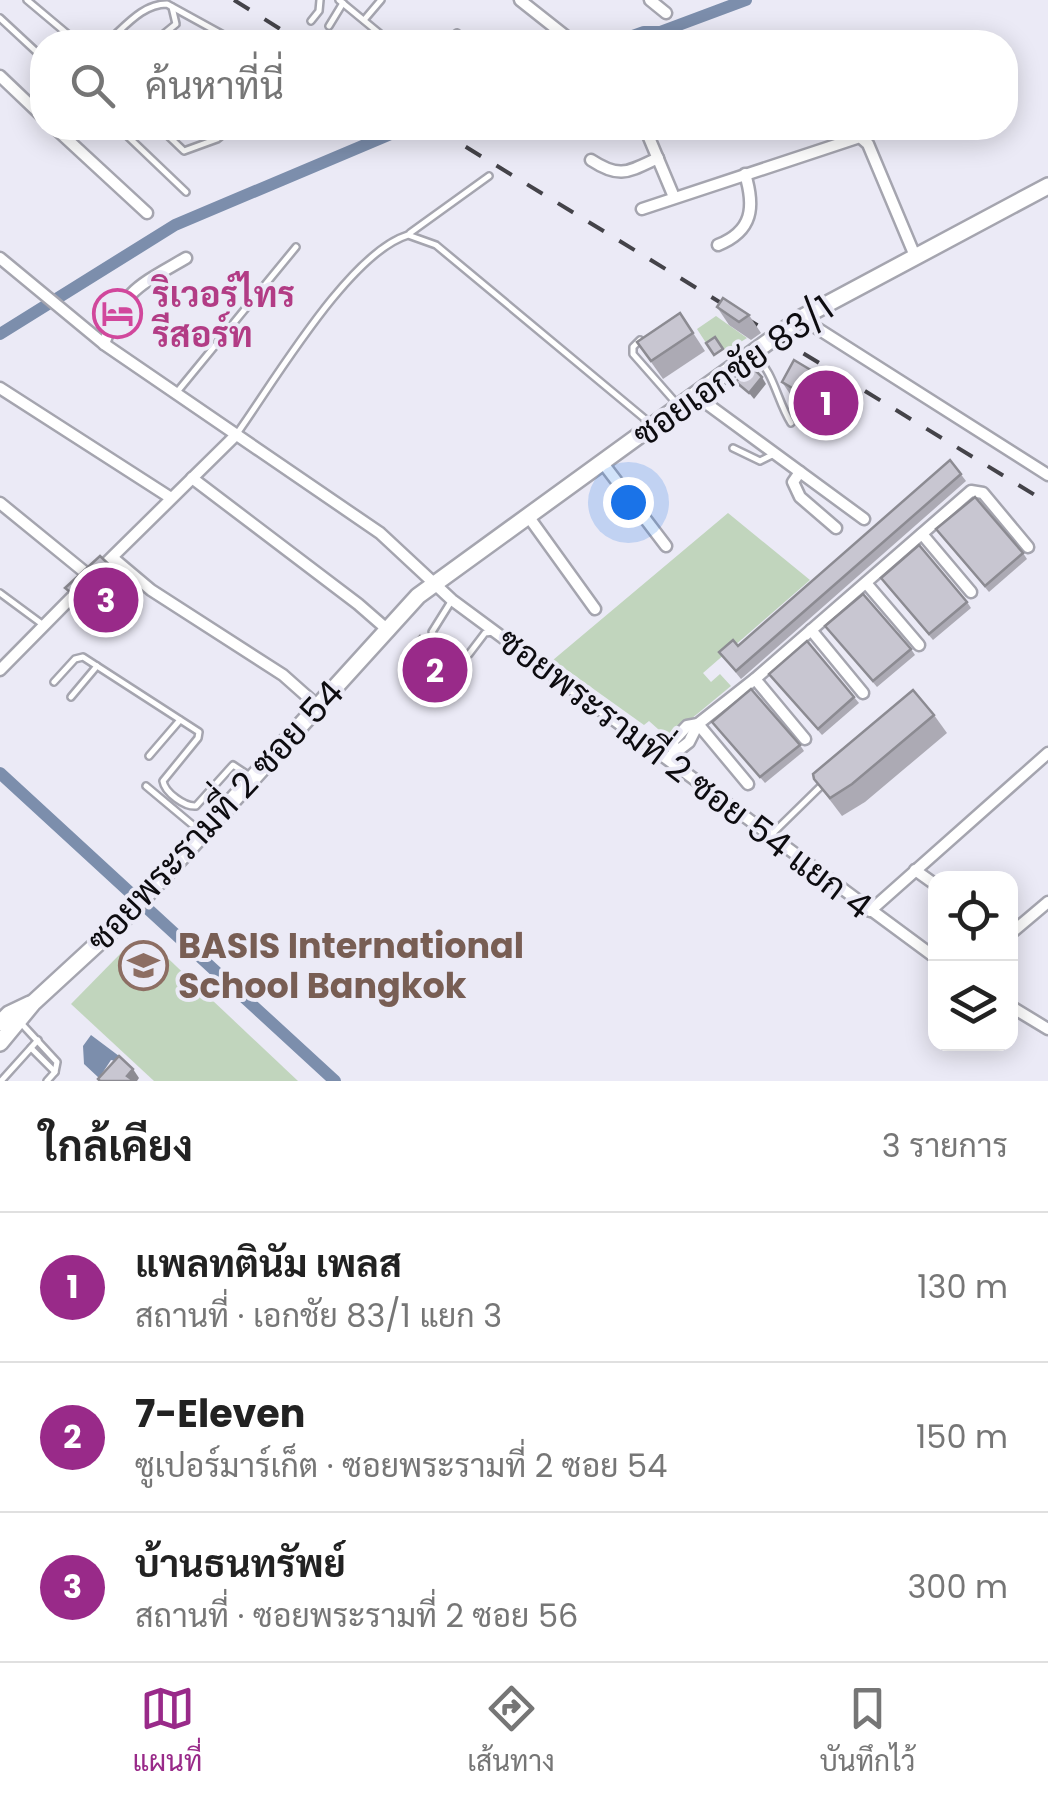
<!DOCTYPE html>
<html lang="th">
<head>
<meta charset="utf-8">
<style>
  body { margin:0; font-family:Poppins,Sarabun,sans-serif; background:#f6f6f6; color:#222 }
  .controls { position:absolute; right:30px; bottom:30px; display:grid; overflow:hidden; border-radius:20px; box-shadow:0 5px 25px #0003 }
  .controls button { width:90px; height:90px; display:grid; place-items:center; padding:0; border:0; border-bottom:2px solid #e0e0e0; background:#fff; color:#222; font:50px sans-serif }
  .you { position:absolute; left:628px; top:502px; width:35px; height:35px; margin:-25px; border:8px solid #fff; border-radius:50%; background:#1a73e8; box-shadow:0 0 0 15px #1a73e833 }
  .badge { display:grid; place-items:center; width:65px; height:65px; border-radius:50%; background:#992a89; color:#fff; font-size:32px; font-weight:700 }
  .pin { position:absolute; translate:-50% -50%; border:5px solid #fff; box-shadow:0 2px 10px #0006 }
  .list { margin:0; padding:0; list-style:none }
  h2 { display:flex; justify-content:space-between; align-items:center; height:130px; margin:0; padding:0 40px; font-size:42px }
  h2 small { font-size:32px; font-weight:400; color:#767676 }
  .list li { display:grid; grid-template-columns:65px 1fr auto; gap:30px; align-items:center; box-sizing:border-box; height:150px; padding:0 40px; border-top:2px solid #e0e0e0 }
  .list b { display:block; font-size:38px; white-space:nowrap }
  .list p { margin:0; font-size:32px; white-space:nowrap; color:#767676 }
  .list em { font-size:32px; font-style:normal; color:#767676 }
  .icon { flex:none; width:55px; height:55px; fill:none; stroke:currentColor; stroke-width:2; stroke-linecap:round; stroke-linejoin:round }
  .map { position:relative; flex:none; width:1048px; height:1081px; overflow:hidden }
  .search { position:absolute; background:#fff; box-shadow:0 5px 25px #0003; left:30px; right:30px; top:30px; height:110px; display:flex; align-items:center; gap:25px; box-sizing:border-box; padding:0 35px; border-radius:40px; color:#767676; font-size:38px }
  .sheet { height:580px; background:#fff }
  nav { display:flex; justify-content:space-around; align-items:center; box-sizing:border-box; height:140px; border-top:2px solid #e0e0e0; background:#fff; font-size:28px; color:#767676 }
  nav a { display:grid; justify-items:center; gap:5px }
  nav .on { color:#992a89 }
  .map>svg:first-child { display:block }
  .green { fill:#c1d5bd }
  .water { fill:#7c8eac }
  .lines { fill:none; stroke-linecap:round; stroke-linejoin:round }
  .canal { stroke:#7c8eac; stroke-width:12 }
  .lane-casing { stroke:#a5a5af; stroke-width:10 }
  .street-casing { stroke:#a5a5af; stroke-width:15 }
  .secondary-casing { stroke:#a5a5af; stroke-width:20 }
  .lane { stroke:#fff; stroke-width:5 }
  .street { stroke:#fff; stroke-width:10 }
  .secondary { stroke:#fff; stroke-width:15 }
  .rail { stroke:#444349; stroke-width:4; stroke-dasharray:18 18; stroke-linecap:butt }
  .wall { fill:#acaab4 }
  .shaded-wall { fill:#8c8b92 }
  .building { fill:#c8c6d1; stroke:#8c8b92; stroke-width:2.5 }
  .labels { text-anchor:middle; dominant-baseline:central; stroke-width:8; stroke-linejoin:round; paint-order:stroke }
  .hotel-label { font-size:35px; font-weight:bold; fill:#b23c85; stroke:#ebeaf6; text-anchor:start }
  .street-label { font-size:35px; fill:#0d0c10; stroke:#ebeaf6 }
  .education-label { font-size:35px; font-weight:bold; fill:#785e54; stroke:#ebeaf6; text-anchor:start }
</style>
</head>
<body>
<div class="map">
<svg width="1048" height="1081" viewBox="0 0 1048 1081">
  <rect width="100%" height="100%" fill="#ebeaf6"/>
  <g class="green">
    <polygon points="716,316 747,338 725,352 717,340 708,346 697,329"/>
    <polygon points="728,513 810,580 703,673 711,682 720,674 731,686 668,738 649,721 644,725 553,660"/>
    <polygon points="143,945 158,949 298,1081 154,1081 71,1004 123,951"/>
  </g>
  <polygon class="water" points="91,1035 123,1059 124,1063 111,1060 99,1078 84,1064 83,1046"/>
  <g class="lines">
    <g class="canal">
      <polyline points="616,42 644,32 660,32 746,0"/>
      <polyline points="0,334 175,225 405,128"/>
      <polyline points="0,773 335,1081"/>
    </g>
    <defs>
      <g id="lane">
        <polyline points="27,0 77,42"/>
        <polyline points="339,0 390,42"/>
        <polyline points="0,18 42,57"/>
        <polyline points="364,20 381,0"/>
        <polyline points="311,21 319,11 320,0"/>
        <polyline points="329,26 343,3"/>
        <path d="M107 42C125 27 142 4 167 4L236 42"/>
        <polyline points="154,42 176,24 172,7"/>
        <polyline points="445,42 457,33"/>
        <polyline points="119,128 186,192"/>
        <polyline points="160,128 184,151 217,139 231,128"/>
        <polyline points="410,233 489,176"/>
        <polyline points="640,340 633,347 633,354 677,404"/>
        <path d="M755 356C774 372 777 401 791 423"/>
        <polyline points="177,392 296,247"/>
        <path d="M236 435C274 382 349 253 408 235L436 245 651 424"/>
        <polyline points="733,448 760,461 772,455"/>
        <polyline points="0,593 42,624"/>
        <polyline points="452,600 432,632 434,637 460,658 469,654 485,633 494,632"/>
        <path d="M54 682 75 659 83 657 199 732 198 738 163 781C165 793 185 807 196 806L233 765 251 777"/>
        <polyline points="71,697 97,666"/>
        <polyline points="149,756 180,720"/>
        <polyline points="146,786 201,832"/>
        <polyline points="772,834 821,786"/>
        <polyline points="20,1022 57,1062 55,1072 47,1081"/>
        <polyline points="31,1048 55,1072"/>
        <polyline points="1,1081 38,1040"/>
      </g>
      <g id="street">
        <polyline points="520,0 573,42"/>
        <polyline points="650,0 666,13"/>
        <polyline points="0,76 42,116"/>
        <polyline points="55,128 147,213"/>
        <polyline points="645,128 674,197"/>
        <path d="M591 160C620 179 628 172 658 158"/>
        <polyline points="642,209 860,137 868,144 915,256"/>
        <path d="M718 245C753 231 755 207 745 174"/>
        <polyline points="0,258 104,344 380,533 452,600 936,958"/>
        <polyline points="801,318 1048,475"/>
        <path d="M104 344C123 290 138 286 186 258"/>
        <polyline points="0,388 171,498"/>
        <polyline points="695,395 864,519"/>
        <polyline points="602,462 666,546"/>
        <polyline points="800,472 793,482 800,497 836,528"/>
        <polyline points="192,478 358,604 389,631"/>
        <polyline points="0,503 92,578"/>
        <polyline points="528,516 595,609"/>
        <polyline points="922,534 971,592"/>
        <polyline points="113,558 151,590 283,675 319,707"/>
        <polyline points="98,571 236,435"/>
        <polyline points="866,583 919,645"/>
        <polyline points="811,630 863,693"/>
        <polyline points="0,670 79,590"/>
        <polyline points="755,679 805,739"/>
        <polyline points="698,724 748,784"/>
        <polyline points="674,752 673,741 687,726 698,724 755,679 971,491 983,493 1028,547"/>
        <polyline points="671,756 689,742 698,724"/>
        <polyline points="915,870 936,885"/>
        <polyline points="870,911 1048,753"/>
        <polyline points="1010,934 1048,902"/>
        <polyline points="1010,1006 1048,1029"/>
      </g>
      <g id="secondary">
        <polyline points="0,1023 9,1014 30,1004"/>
        <polyline points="0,1043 33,1003 120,923 173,866 418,596 801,318 1048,186"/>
      </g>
    </defs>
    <use href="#lane" class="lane-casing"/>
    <use href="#street" class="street-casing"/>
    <use href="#secondary" class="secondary-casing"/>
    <use href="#lane" class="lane"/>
    <use href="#street" class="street"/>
    <use href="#secondary" class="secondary"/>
    <g class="rail">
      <polyline points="234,0 301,42"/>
      <polyline points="435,128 1048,503"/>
    </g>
  </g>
  <g class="wall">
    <polygon points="717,307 749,315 761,333 751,340 729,325"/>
    <polygon points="680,313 705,351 663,379 637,342"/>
    <polygon points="782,382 844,390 857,407 844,429 794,400"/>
    <polygon points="950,460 966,481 741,679 719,652 738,646"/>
    <polygon points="940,535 1023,553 1027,559 989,592"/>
    <polygon points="122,577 135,595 103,626 77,606 65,588"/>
    <polygon points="885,584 967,602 971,608 933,640"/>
    <polygon points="825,626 911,649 915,655 877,687"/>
    <polygon points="403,654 462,678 445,697 409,663"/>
    <polygon points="769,674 854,697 859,703 822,735"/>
    <polygon points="934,715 947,733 865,802 842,816 814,779"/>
    <polygon points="712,722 800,745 804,751 765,783"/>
  </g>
  <g class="shaded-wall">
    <polygon points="762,377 766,384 754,399 749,393"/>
    <polygon points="844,390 857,407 844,429 832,411"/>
    <polygon points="455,669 462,678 445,697 438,688"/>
    <polygon points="133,1069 139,1078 137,1081 131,1081 127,1076"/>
  </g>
  <g class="building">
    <polygon points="723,298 749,315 739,322 717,307"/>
    <polygon points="680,313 693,333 651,361 637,342"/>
    <polygon points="715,337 723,349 714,355 706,343"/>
    <polygon points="794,360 844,390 832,411 782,382"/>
    <polygon points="750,365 762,377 749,393 736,382"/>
    <polygon points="950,460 961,474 736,671 719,652 733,640 738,646"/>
    <polygon points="975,497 1023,553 985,586 936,529"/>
    <polygon points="919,545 967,602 929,634 881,578"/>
    <polygon points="100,556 122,577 91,608 65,588"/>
    <polygon points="863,594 911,649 873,681 825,626"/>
    <polygon points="420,636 455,669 438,688 403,654"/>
    <polygon points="807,641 854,697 818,729 769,674"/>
    <polygon points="751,689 800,745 760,777 712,722"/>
    <polygon points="913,690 934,715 852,784 830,798 814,779 813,774"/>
    <polygon points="119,1056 133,1069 127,1076 134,1081 100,1081 98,1079"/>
  </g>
  <defs>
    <symbol id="hotel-ring" viewBox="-11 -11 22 22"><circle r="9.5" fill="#ebeaf6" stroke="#d1479c" stroke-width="1.5"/><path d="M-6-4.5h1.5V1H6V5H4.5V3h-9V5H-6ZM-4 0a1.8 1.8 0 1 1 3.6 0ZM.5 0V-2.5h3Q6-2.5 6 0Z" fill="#d1479c"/></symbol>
    <symbol id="school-ring" viewBox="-11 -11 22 22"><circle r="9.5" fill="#ebeaf6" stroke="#8d6e63" stroke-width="1.5"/><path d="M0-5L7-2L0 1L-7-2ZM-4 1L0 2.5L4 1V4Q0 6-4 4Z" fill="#8d6e63"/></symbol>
  </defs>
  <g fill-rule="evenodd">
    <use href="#hotel-ring" x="90" y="286" width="55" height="55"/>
    <use href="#school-ring" x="116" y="938" width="55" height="55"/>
  </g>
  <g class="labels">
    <g class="hotel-label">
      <text x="152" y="294">ริเวอร์ไทร<tspan x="152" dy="40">รีสอร์ท</tspan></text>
    </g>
    <g class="street-label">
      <text transform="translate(733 371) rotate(-35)">ซอยเอกชัย 83/1</text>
      <text transform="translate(685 773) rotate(37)">ซอยพระรามที่ 2 ซอย 54 แยก 4</text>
      <text transform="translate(215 816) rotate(-47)">ซอยพระรามที่ 2 ซอย 54</text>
    </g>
    <g class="education-label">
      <text x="178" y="945">BASIS International<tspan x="178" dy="40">School Bangkok</tspan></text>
    </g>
  </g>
</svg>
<div class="controls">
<button><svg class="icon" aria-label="locate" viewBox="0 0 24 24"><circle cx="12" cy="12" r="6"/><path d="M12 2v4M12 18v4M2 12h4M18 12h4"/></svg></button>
<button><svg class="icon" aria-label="layers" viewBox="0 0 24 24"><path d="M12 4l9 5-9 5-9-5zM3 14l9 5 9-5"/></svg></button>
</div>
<div class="you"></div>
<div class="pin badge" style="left:826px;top:403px">1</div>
<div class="pin badge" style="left:435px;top:670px">2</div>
<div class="pin badge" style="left:106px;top:600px">3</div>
<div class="search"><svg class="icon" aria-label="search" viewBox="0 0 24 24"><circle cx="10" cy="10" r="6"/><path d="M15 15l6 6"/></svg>ค้นหาที่นี่</div>
</div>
<section class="sheet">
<h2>ใกล้เคียง<small>3 รายการ</small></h2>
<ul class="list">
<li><span class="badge">1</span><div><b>แพลทตินัม เพลส</b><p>สถานที่ · เอกชัย 83/1 แยก 3</p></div><em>130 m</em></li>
<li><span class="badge">2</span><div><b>7-Eleven</b><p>ซูเปอร์มาร์เก็ต · ซอยพระรามที่ 2 ซอย 54</p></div><em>150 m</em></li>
<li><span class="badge">3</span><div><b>บ้านธนทรัพย์</b><p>สถานที่ · ซอยพระรามที่ 2 ซอย 56</p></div><em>300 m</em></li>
</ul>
</section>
<nav>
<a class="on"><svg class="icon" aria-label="map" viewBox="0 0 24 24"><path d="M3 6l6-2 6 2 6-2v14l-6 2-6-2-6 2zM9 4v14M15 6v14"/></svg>แผนที่</a>
<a><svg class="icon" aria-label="directions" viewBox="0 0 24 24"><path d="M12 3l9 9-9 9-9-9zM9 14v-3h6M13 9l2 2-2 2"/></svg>เส้นทาง</a>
<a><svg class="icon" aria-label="saved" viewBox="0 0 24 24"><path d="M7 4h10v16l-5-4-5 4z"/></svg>บันทึกไว้</a>
</nav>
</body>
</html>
